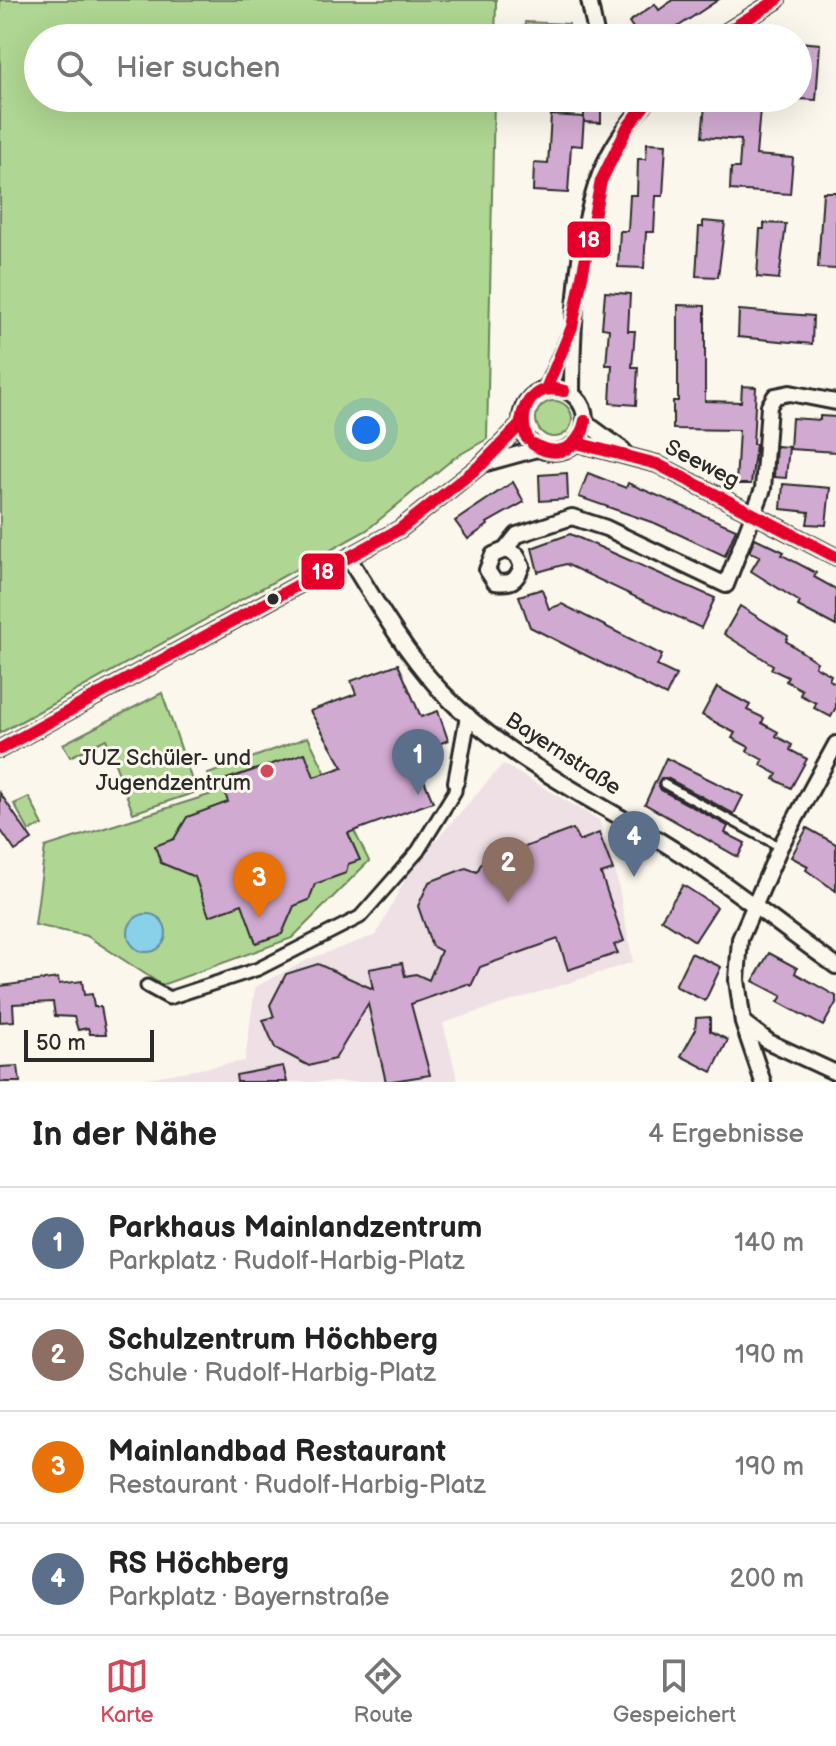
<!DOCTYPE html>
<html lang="de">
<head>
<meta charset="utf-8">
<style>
  body { margin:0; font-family:"Balsamiq Sans",sans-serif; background:#f6f6f6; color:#222 }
  .scale { position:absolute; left:24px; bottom:20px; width:130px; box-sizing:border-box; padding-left:8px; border:4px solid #2b2b2b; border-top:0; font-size:22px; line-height:28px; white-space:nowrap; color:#2b2b2b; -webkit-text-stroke:6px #fbf7ec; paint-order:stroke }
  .you { position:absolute; left:366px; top:430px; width:28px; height:28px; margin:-20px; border:6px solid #fff; border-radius:50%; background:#1a73e8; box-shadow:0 0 0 12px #1a73e833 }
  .badge { display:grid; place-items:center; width:52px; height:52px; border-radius:50%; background:#d1495b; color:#fff; font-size:26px; font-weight:700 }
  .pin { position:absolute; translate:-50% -66px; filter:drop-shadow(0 2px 4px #0008) }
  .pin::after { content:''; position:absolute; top:42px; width:28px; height:24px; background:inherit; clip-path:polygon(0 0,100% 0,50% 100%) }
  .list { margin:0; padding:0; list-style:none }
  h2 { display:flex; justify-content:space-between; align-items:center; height:104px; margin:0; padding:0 32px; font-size:34px }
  h2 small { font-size:26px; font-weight:400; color:#767676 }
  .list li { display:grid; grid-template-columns:52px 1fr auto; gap:24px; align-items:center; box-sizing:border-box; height:112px; padding:0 32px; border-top:2px solid #e0e0e0 }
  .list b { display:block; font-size:30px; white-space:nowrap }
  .list p { margin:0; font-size:26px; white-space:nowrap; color:#767676 }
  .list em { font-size:26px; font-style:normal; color:#767676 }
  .icon { flex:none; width:44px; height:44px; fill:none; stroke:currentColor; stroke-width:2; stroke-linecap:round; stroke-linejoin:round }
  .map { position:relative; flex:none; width:836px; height:1082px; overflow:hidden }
  .search { position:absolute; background:#fff; box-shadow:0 8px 32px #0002; left:24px; right:24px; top:24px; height:88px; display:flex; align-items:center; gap:20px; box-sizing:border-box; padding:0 28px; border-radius:44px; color:#767676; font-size:30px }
  .sheet { height:552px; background:#fff }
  nav { display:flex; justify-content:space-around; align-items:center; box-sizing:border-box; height:112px; border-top:2px solid #e0e0e0; background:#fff; font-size:22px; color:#767676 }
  nav a { display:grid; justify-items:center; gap:4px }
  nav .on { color:#d1495b }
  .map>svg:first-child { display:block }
  .built { fill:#eee0e4 }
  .green { fill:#afd692; stroke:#6d805e; stroke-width:2 }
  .water { fill:#88d1e9; stroke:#638f9d; stroke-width:2 }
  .building { fill:#d1aad1; stroke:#2b2b2b; stroke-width:2 }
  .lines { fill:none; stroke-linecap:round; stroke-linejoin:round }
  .service-casing { stroke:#2b2b2b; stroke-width:13 }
  .pedestrian-casing { stroke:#2b2b2b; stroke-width:17 }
  .minor-casing { stroke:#2b2b2b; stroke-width:20 }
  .service { stroke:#fbf7ec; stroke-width:7 }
  .pedestrian { stroke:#fbf7ec; stroke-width:11 }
  .minor { stroke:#fbf7ec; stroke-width:14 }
  .bus-1-casing { stroke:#fbf7ec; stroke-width:18 }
  .bus-1 { stroke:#e4002b; stroke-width:12 }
  .bus-dot { fill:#2b2b2b; stroke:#fbf7ec; stroke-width:3 }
  .poi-dot { fill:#d1495b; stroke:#fbf7ec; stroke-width:3 }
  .labels { text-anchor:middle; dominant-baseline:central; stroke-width:6; stroke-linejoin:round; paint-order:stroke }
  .street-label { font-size:22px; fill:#2b2b2b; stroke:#fbf7ec }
  .poi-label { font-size:22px; fill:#2b2b2b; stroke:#fbf7ec; text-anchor:end }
  .line-badge { stroke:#fbf7ec; stroke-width:3 }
  .badge-label { font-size:22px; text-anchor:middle; font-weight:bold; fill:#fff }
</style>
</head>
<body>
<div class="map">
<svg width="836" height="1082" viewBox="0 0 836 1082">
  <rect width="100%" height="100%" fill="#fbf7ec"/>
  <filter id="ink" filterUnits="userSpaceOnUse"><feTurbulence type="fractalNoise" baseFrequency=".0125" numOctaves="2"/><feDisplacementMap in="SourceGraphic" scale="16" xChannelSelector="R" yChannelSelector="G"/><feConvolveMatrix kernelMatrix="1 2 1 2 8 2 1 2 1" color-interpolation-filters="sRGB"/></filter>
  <g filter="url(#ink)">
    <polygon class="built" points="503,764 599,820 615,869 633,962 443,1023 458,1082 127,1082 245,1061 255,987 309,959 376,935 410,870"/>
    <g class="green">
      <polygon points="0,0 496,0 496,4 495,38 38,38 38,98 494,98 487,439 454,458 367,530 0,733"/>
      <polygon points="525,22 569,24 569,38 524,38"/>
      <circle cx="554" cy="419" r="18"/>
      <polygon points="162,693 196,792 133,813 106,739 70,757 63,744"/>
      <polygon points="308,737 369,861 292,938 162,985 87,936 35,925 45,847 215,793 208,774"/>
      <polygon points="29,797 43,825 29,831 14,804"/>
    </g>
    <circle class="water" cx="147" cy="933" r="19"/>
    <g class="building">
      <polygon points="673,0 718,0 673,30 675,33 667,38 640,38 629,22 655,4 659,10"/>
      <polygon points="798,42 820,44 816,100 798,99"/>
      <polygon points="727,98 761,98 756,155 793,158 790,194 730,190 731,168 739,168 741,140 702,137 705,105 726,106"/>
      <polygon points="584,108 601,109 601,123 584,122"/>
      <polygon points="551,115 584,117 582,146 571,145 568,193 533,191 534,163 548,164"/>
      <polygon points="647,143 666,144 663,196 656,196 654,232 646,232 644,268 618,267 620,231 628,231 630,195 637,195 638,159 646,159"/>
      <polygon points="823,192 836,192 836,269 818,268"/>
      <polygon points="703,221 725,223 718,277 696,276 699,227 703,227"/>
      <polygon points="764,223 786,224 779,279 757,277 760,229 764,229"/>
      <polygon points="605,292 630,294 628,331 635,331 632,367 638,367 636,405 610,403 612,365 606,365 609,329 602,328"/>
      <polygon points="678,305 705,306 705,401 741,402 742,386 756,387 753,444 756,444 751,484 736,484 739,430 673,429 673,401 678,401"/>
      <polygon points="739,310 813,316 812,344 738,337"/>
      <polygon points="820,416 836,417 836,452 790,449 792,418 820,420"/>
      <polygon points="776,446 789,447 786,478 774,477"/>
      <polygon points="567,473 568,499 540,501 539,475"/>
      <polygon points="588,473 626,488 628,483 736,529 725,556 657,524 579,497"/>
      <polygon points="513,482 524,502 487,523 488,525 468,539 455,521"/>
      <polygon points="783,484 830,488 826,525 807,524 809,512 781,509"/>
      <polygon points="570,534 715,598 701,628 566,564 538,572 532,548"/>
      <polygon points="755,538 784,552 782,555 816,573 814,577 836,589 836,626 798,606 800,602 751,571 760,556 749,552"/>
      <polygon points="542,589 549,609 562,604 662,655 657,666 676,675 666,696 530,627 519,596"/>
      <polygon points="740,606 788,636 786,641 817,662 815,666 831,675 829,680 836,683 836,707 831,717 814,708 816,703 800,695 802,690 786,681 788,677 771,669 773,665 724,634"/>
      <polygon points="398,664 421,717 438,711 448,740 414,756 433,802 348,833 360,860 348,864 346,873 315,884 309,900 294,906 282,934 256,943 242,904 209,916 195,877 161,863 155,846 174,839 187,817 228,802 221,781 305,753 314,777 343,767 310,711 356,694 351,681"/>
      <polygon points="717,687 750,705 747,710 764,718 762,723 778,732 776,736 792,745 790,750 807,759 791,788 774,779 777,774 761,765 763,760 747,751 749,747 732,738 735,733 702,715"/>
      <polygon points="666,758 743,796 734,814 667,778 661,778 658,783 661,790 728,826 725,833 745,843 738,857 645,804"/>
      <polygon points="0,793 32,840 15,851 0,829"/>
      <polygon points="807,828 836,844 836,891 806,870 808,866 791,857"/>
      <polygon points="573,829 579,841 599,833 613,870 601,874 624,941 614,945 618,953 568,970 558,939 480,967 471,986 467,984 411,1004 430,1075 386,1082 368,1004 335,1059 309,1066 275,1048 263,1020 274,1017 270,1005 286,974 318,964 373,989 369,969 402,963 405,976 416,974 429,980 441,951 432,946 418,906 429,882 466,868 477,872 490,845 509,853"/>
      <polygon points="683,885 717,907 695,941 661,919"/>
      <polygon points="691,953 721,967 705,1001 675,986"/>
      <polygon points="769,953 797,968 795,973 836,996 836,1003 823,1026 778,1002 782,996 753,981"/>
      <polygon points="58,978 59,984 82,981 84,995 92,994 94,1007 101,1007 106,1034 90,1034 88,1028 78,1030 74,1017 55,1016 53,1002 13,1004 14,1021 0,1022 0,986"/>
      <polygon points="710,1017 710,1031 728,1040 712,1072 681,1056 695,1031 696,1018"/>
      <polygon points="18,1066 20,1082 0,1082 0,1067"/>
      <polygon points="283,1066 287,1082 237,1082 236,1075"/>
    </g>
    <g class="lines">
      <defs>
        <polyline id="service" points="664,784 780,847"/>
        <polyline id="pedestrian" points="147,986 169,998 258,969 360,917 418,851 455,791 456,782"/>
        <g id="minor">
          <polyline points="589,0 597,38"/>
          <polyline points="717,38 777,0"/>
          <circle cx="553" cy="420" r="32"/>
          <polyline points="546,389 569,337"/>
          <path d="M572 394C572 327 577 212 610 153 621 132 635 115 650 98"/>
          <polyline points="586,423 623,450"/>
          <polyline points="577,443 657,464 836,557"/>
          <polyline points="486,463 537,449"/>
          <path d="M505 550 517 555 522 566C516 582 511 584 495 582L487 570 493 555 505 550 517 535 572 517 606 528 726 585 763 489 769 406 775 396 790 393 836 402"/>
          <path d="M350 560C377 604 404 650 439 689 506 761 603 803 684 856 736 890 785 930 836 966"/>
          <polyline points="0,749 400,529 482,464 521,424"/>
          <polyline points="456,782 468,716"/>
          <polyline points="744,1023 769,1042 836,1073"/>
          <polyline points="763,1082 743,1023 737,980 740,939 780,847 836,744"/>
        </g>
      </defs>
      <use href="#service" class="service-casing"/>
      <use href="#pedestrian" class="pedestrian-casing"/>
      <use href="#minor" class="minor-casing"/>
      <use href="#service" class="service"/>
      <use href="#pedestrian" class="pedestrian"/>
      <use href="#minor" class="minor"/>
      <defs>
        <g id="bus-1">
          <polyline points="717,38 777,0"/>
          <polyline points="546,389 572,327 601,181 627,128 650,98"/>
          <path d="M527 438 521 421C524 399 541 383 564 391"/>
          <path d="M527 438C517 412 531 382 564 391"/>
          <polyline points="577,443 657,464 836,557"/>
          <path d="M533 444C558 458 578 450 585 421"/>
          <path d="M533 444C555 461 583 448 585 421"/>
          <polyline points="0,749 400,529 482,464 521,424"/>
        </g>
      </defs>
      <use href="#bus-1" class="bus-1-casing"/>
      <use href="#bus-1" class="bus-1"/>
    </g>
  </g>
  <circle class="bus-dot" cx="273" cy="599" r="7"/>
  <circle class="poi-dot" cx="267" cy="771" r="8"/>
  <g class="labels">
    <g class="street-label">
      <text transform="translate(702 464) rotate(27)">Seeweg</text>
      <text transform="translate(563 754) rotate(33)">Bayernstraße</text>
    </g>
    <g class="poi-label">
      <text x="251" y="758">JUZ Schüler- und<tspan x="251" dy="25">Jugendzentrum</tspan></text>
    </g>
  </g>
  <g class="line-badge">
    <rect x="566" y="220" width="46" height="39" rx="8" fill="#e4002b"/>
    <rect x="300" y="552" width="46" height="39" rx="8" fill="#e4002b"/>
  </g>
  <g class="badge-label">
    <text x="589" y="247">18</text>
    <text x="323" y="579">18</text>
  </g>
</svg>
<div class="scale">50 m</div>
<div class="you"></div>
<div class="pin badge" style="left:418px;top:795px;background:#5c6f8a">1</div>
<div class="pin badge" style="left:508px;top:903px;background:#8d6e63">2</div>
<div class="pin badge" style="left:259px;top:918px;background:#e8710a">3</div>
<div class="pin badge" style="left:634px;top:877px;background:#5c6f8a">4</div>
<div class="search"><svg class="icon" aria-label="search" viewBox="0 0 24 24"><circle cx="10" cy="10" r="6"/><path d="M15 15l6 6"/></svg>Hier suchen</div>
</div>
<section class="sheet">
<h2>In der Nähe<small>4 Ergebnisse</small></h2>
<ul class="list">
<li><span class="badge" style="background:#5c6f8a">1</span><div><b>Parkhaus Mainlandzentrum</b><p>Parkplatz · Rudolf-Harbig-Platz</p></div><em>140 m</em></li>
<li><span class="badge" style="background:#8d6e63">2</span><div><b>Schulzentrum Höchberg</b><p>Schule · Rudolf-Harbig-Platz</p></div><em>190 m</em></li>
<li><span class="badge" style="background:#e8710a">3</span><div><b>Mainlandbad Restaurant</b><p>Restaurant · Rudolf-Harbig-Platz</p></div><em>190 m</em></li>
<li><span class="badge" style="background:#5c6f8a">4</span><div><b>RS Höchberg</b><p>Parkplatz · Bayernstraße</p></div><em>200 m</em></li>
</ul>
</section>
<nav>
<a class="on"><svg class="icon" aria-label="map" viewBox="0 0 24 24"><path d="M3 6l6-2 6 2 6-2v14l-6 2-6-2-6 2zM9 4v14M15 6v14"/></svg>Karte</a>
<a><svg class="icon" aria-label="directions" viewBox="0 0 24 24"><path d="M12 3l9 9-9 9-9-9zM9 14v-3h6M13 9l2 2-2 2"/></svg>Route</a>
<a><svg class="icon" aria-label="saved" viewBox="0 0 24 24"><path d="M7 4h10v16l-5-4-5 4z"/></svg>Gespeichert</a>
</nav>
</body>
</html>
